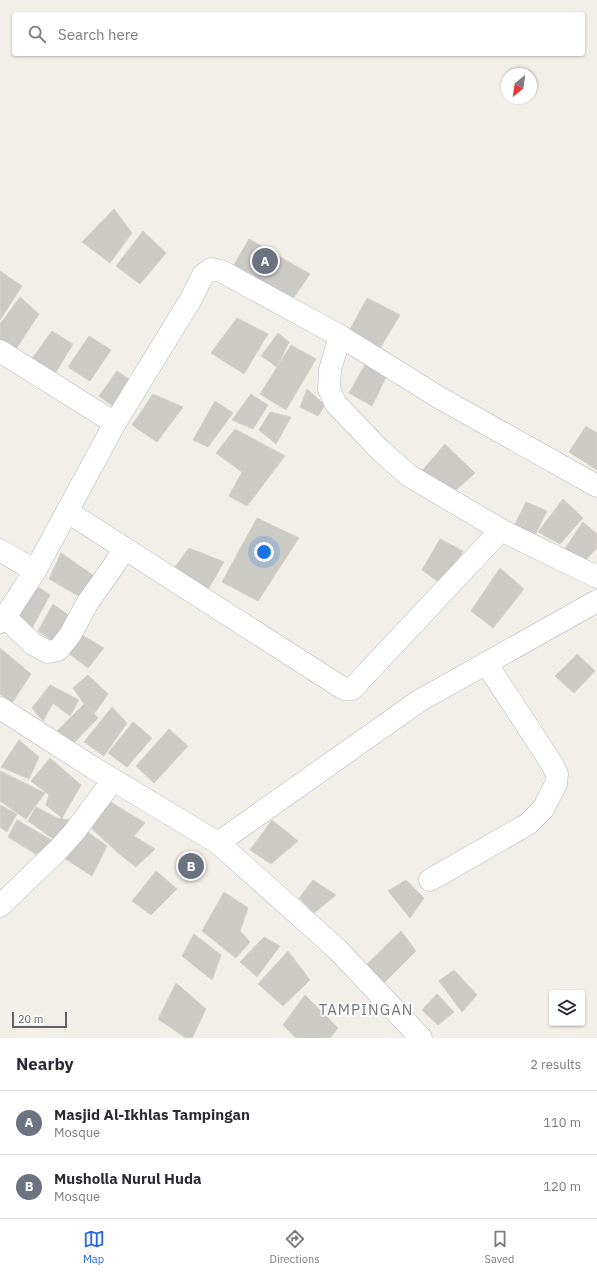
<!DOCTYPE html>
<html lang="en">
<head>
<meta charset="utf-8">
<style>
  body { margin:0; font-family:"IBM Plex Sans",sans-serif; background:#f2f2f3; color:#2b2b33 }
  .controls { position:absolute; right:12px; bottom:12px; display:grid; overflow:hidden; border-radius:4px; box-shadow:0 1px 3px #0004 }
  .controls button { width:36px; height:36px; display:grid; place-items:center; padding:0; border:0; border-bottom:1px solid #e1e1e2; background:#fff; color:#2b2b33; font:20px sans-serif }
  .compass { position:absolute; left:501px; top:68px; width:36px; height:36px; border-radius:50%; background:#fff; box-shadow:0 1px 3px #0004; rotate:209deg }
  .scale { position:absolute; left:12px; bottom:10px; width:55px; box-sizing:border-box; padding-left:4px; border:2px solid #5f6368; border-top:0; font-size:11px; line-height:14px; white-space:nowrap; color:#5f6368; -webkit-text-stroke:3px #fff; paint-order:stroke }
  .you { position:absolute; left:264px; top:552px; width:14px; height:14px; margin:-10px; border:3px solid #fff; border-radius:50%; background:#1a73e8; box-shadow:0 0 0 6px #1a73e833 }
  .badge { display:grid; place-items:center; width:26px; height:26px; border-radius:50%; background:#2563eb; color:#fff; font-size:13px; font-weight:700 }
  .pin { position:absolute; translate:-50% -50%; border:2px solid #fff; box-shadow:0 1px 4px #0006 }
  .list { margin:0; padding:0; list-style:none }
  h2 { display:flex; justify-content:space-between; align-items:center; height:52px; margin:0; padding:0 16px; font-size:17px }
  h2 small { font-size:13px; font-weight:400; color:#7c7c81 }
  .list li { display:grid; grid-template-columns:26px 1fr auto; gap:12px; align-items:center; box-sizing:border-box; height:64px; padding:0 16px; border-top:1px solid #e1e1e2 }
  .list b { display:block; font-size:15px; white-space:nowrap }
  .list p { margin:0; font-size:13px; white-space:nowrap; color:#7c7c81 }
  .list em { font-size:13px; font-style:normal; color:#7c7c81 }
  .icon { flex:none; width:22px; height:22px; fill:none; stroke:currentColor; stroke-width:2; stroke-linecap:round; stroke-linejoin:round }
  .map { position:relative; flex:none; width:597px; height:1038px; overflow:hidden }
  .search { position:absolute; background:#fff; box-shadow:0 1px 3px #0004; left:12px; right:12px; top:12px; height:44px; display:flex; align-items:center; gap:10px; box-sizing:border-box; padding:0 14px; border-radius:4px; color:#7c7c81; font-size:15px }
  .sheet { height:180px; background:#fff }
  nav { display:flex; justify-content:space-around; align-items:center; box-sizing:border-box; height:56px; border-top:1px solid #e1e1e2; background:#fff; font-size:11px; color:#7c7c81 }
  nav a { display:grid; justify-items:center; gap:2px }
  nav .on { color:#2563eb }
  .map>svg:first-child { display:block }
  .building { fill:#cccac5; stroke:#d6d1c6 }
  .lines { fill:none; stroke-linecap:round; stroke-linejoin:round }
  .minor-casing { stroke:#b5b8bc; stroke-width:23 }
  .minor { stroke:#fff; stroke-width:22 }
  .labels { text-anchor:middle; dominant-baseline:central; stroke-width:3.5; stroke-linejoin:round; paint-order:stroke }
  .quarter-label { font-size:15px; letter-spacing:1px; fill:#70757a; stroke:#fff }
</style>
</head>
<body>
<div class="map">
<svg width="597" height="1038" viewBox="0 0 597 1038">
  <rect width="100%" height="100%" fill="#f1efe8"/>
  <g class="building">
    <polygon points="114,209 132,233 110,263 82,242"/>
    <polygon points="143,231 166,253 140,284 116,266"/>
    <polygon points="249,239 310,274 290,303 231,270"/>
    <polygon points="0,271 22,286 0,320"/>
    <polygon points="20,297 39,314 16,349 0,340 0,324"/>
    <polygon points="367,298 400,315 376,355 346,337"/>
    <polygon points="237,318 268,334 244,374 211,353"/>
    <polygon points="52,331 73,344 53,377 29,363"/>
    <polygon points="278,333 289,342 277,367 261,356"/>
    <polygon points="89,336 111,350 90,381 68,367"/>
    <polygon points="291,345 316,359 286,410 260,394"/>
    <polygon points="366,363 387,375 372,406 349,393"/>
    <polygon points="117,371 136,384 117,409 99,396"/>
    <polygon points="307,389 325,405 318,416 300,407"/>
    <polygon points="153,394 183,407 157,442 132,425"/>
    <polygon points="251,394 268,405 253,429 232,420"/>
    <polygon points="215,401 233,413 208,447 193,440"/>
    <polygon points="270,412 291,417 276,444 259,430"/>
    <polygon points="586,426 597,433 597,470 569,452"/>
    <polygon points="235,429 285,456 247,506 229,496 242,472 216,453"/>
    <polygon points="445,444 475,473 456,490 421,472"/>
    <polygon points="563,499 583,518 560,544 538,532"/>
    <polygon points="526,502 547,511 533,539 514,526"/>
    <polygon points="257,518 299,538 258,601 222,582"/>
    <polygon points="583,522 597,534 597,548 579,567 562,553"/>
    <polygon points="440,539 463,551 443,585 422,570"/>
    <polygon points="189,548 224,562 204,596 169,575"/>
    <polygon points="61,553 100,580 84,599 49,579"/>
    <polygon points="500,568 524,589 493,628 471,611"/>
    <polygon points="31,582 50,595 31,630 12,615"/>
    <polygon points="53,604 78,622 60,646 38,631"/>
    <polygon points="75,631 104,648 88,668 67,652"/>
    <polygon points="0,648 31,674 12,703 0,694"/>
    <polygon points="577,654 595,671 574,693 555,676"/>
    <polygon points="88,675 108,694 94,714 87,708 73,688"/>
    <polygon points="50,685 79,700 70,716 53,703 43,721 32,708"/>
    <polygon points="85,703 98,718 73,744 56,732"/>
    <polygon points="112,707 127,723 104,756 84,742"/>
    <polygon points="133,722 152,738 127,767 108,753"/>
    <polygon points="169,729 188,746 154,783 136,766"/>
    <polygon points="19,740 39,757 29,779 1,767"/>
    <polygon points="50,758 81,785 62,818 46,805 49,795 31,781"/>
    <polygon points="0,771 45,793 26,819 0,801"/>
    <polygon points="104,798 145,823 134,836 155,849 136,867 117,852 89,826"/>
    <polygon points="0,805 17,814 7,832 0,827"/>
    <polygon points="36,807 57,818 75,821 59,843 28,821"/>
    <polygon points="17,820 55,842 42,858 8,837"/>
    <polygon points="272,820 298,841 271,864 250,850"/>
    <polygon points="85,830 107,846 92,876 64,858"/>
    <polygon points="156,871 177,889 151,915 132,901"/>
    <polygon points="313,880 336,895 314,913 299,898"/>
    <polygon points="406,880 424,898 410,918 388,891"/>
    <polygon points="224,892 248,908 240,931 250,942 236,958 202,931"/>
    <polygon points="401,931 416,951 381,986 364,967"/>
    <polygon points="194,934 221,955 212,980 182,956"/>
    <polygon points="264,937 280,946 257,977 240,962"/>
    <polygon points="288,951 310,980 283,1006 258,984"/>
    <polygon points="454,970 477,995 462,1012 439,981"/>
    <polygon points="176,983 206,1009 192,1038 186,1038 158,1019"/>
    <polygon points="437,994 454,1012 438,1025 422,1010"/>
    <polygon points="305,995 338,1028 330,1038 296,1038 283,1025"/>
  </g>
  <g class="lines">
    <defs>
      <g id="minor">
        <polyline points="340,336 330,370 329,389 336,404 379,449 408,475 501,530 597,577"/>
        <polyline points="0,351 115,423"/>
        <polyline points="68,512 344,689 352,689 501,530"/>
        <polyline points="0,550 35,571"/>
        <polyline points="5,617 33,644 48,652 58,650 70,635 88,602 115,564 124,548"/>
        <polyline points="0,622 5,617 35,571 115,423 191,299 203,275 211,269 221,271 340,336 440,398 597,486"/>
        <polyline points="0,708 92,767 218,843 337,949 421,1038"/>
        <polyline points="218,843 419,701 597,601"/>
        <polyline points="430,880 528,824 543,809 556,784 557,774 552,764 486,663"/>
        <polyline points="0,906 58,850 75,831 113,780"/>
      </g>
    </defs>
    <use href="#minor" class="minor-casing"/>
    <use href="#minor" class="minor"/>
  </g>
  <g class="labels">
    <g class="quarter-label">
      <text x="366" y="1009">TAMPINGAN</text>
    </g>
  </g>
</svg>
<div class="controls">
<button><svg class="icon" aria-label="layers" viewBox="0 0 24 24"><path d="M12 4l9 5-9 5-9-5zM3 14l9 5 9-5"/></svg></button>
</div>
<svg class="compass" viewBox="-18 -18 36 36"><path d="M0-13l5 13h-10z" fill="#e53935"/><path d="M0 13l5-13h-10z" fill="#7c7c81"/></svg>
<div class="scale">20 m</div>
<div class="you"></div>
<div class="pin badge" style="left:265px;top:261px;background:#6b7280">A</div>
<div class="pin badge" style="left:191px;top:866px;background:#6b7280">B</div>
<div class="search"><svg class="icon" aria-label="search" viewBox="0 0 24 24"><circle cx="10" cy="10" r="6"/><path d="M15 15l6 6"/></svg>Search here</div>
</div>
<section class="sheet">
<h2>Nearby<small>2 results</small></h2>
<ul class="list">
<li><span class="badge" style="background:#6b7280">A</span><div><b>Masjid Al-Ikhlas Tampingan</b><p>Mosque</p></div><em>110 m</em></li>
<li><span class="badge" style="background:#6b7280">B</span><div><b>Musholla Nurul Huda</b><p>Mosque</p></div><em>120 m</em></li>
</ul>
</section>
<nav>
<a class="on"><svg class="icon" aria-label="map" viewBox="0 0 24 24"><path d="M3 6l6-2 6 2 6-2v14l-6 2-6-2-6 2zM9 4v14M15 6v14"/></svg>Map</a>
<a><svg class="icon" aria-label="directions" viewBox="0 0 24 24"><path d="M12 3l9 9-9 9-9-9zM9 14v-3h6M13 9l2 2-2 2"/></svg>Directions</a>
<a><svg class="icon" aria-label="saved" viewBox="0 0 24 24"><path d="M7 4h10v16l-5-4-5 4z"/></svg>Saved</a>
</nav>
</body>
</html>
